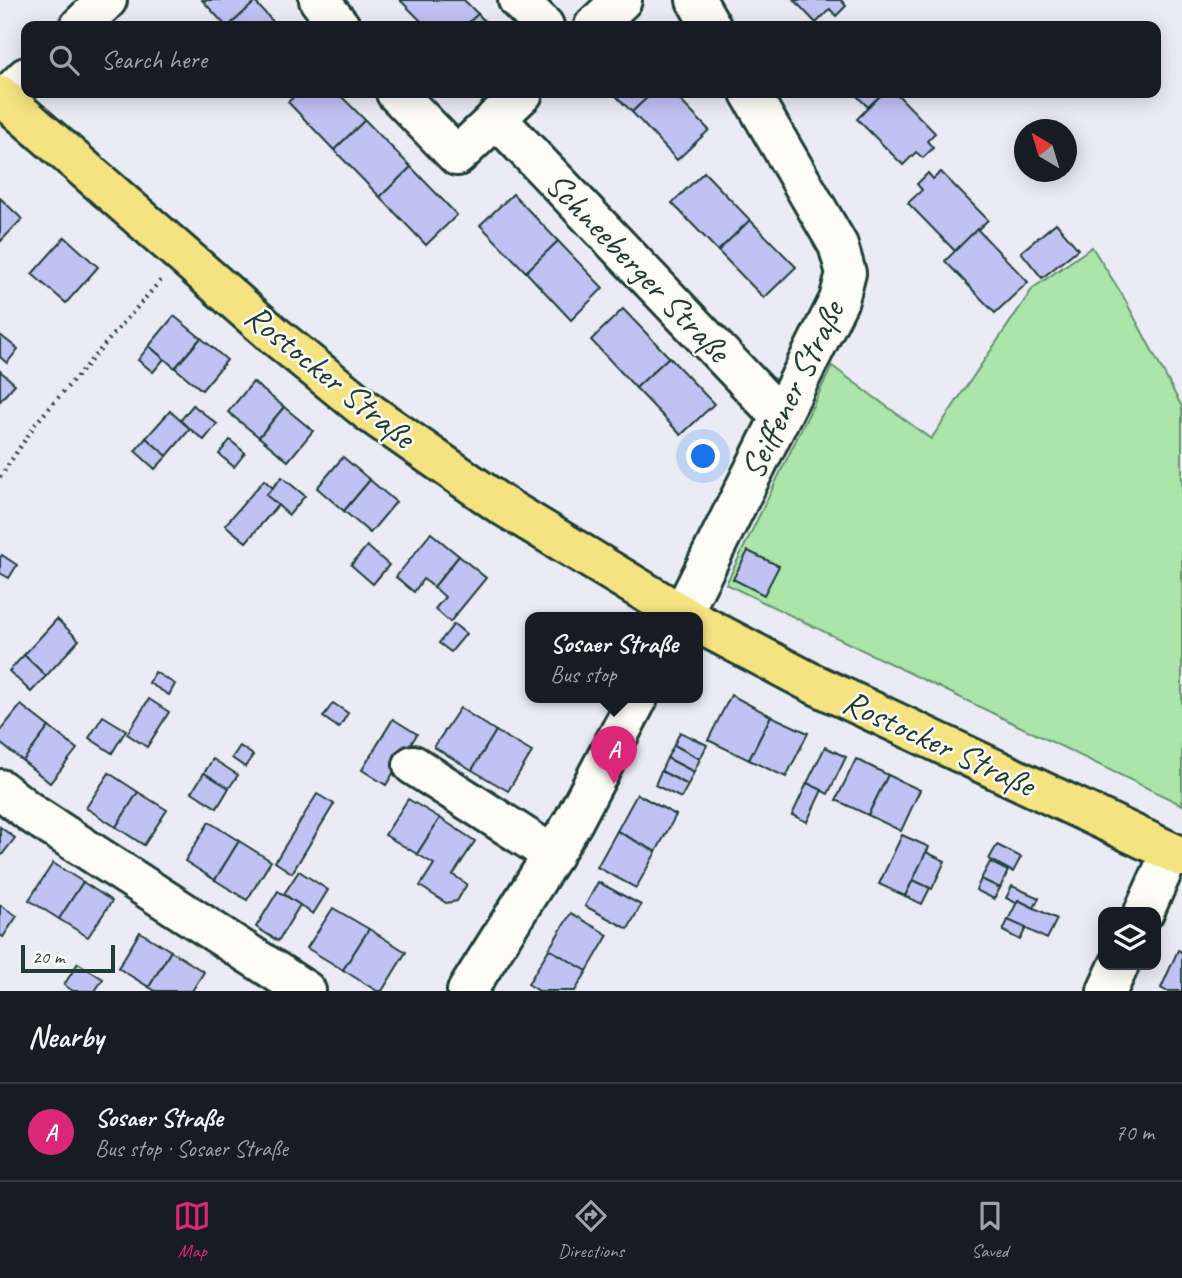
<!DOCTYPE html>
<html lang="en">
<head>
<meta charset="utf-8">
<style>
  body { margin:0; font-family:Caveat,sans-serif; background:#20242c; color:#f1f3f6 }
  .controls { position:absolute; right:21px; bottom:21px; display:grid; overflow:hidden; border-radius:14px; box-shadow:0 4px 18px #0003 }
  .controls button { width:63px; height:63px; display:grid; place-items:center; padding:0; border:0; border-bottom:2px solid #363941; background:#171b24; color:#f1f3f6; font:35px sans-serif }
  .compass { position:absolute; left:1014px; top:119px; width:63px; height:63px; border-radius:50%; background:#171b24; box-shadow:0 4px 18px #0003; rotate:322deg }
  .scale { position:absolute; left:21px; bottom:18px; width:94px; box-sizing:border-box; padding-left:7px; border:4px solid #1f3d34; border-top:0; font-size:19px; line-height:24px; white-space:nowrap; color:#1f3d34; -webkit-text-stroke:5px #fdfcf7; paint-order:stroke }
  .you { position:absolute; left:704px; top:457px; width:24px; height:24px; margin:-18px; border:5px solid #fff; border-radius:50%; background:#1a73e8; box-shadow:0 0 0 10px #1a73e833 }
  .badge { display:grid; place-items:center; width:46px; height:46px; border-radius:50%; background:#db2777; color:#fff; font-size:23px; font-weight:700 }
  .pin { position:absolute; translate:-50% -58px; filter:drop-shadow(0 2px 4px #0008) }
  .pin::after { content:''; position:absolute; top:37px; width:24px; height:21px; background:inherit; clip-path:polygon(0 0,100% 0,50% 100%) }
  .popup { position:absolute; left:525px; top:612px; width:178px; height:91px; box-sizing:border-box; display:grid; place-content:center; border-radius:14px; background:#171b24; filter:drop-shadow(0 2px 5px #0005); font-size:23px; white-space:nowrap; color:#9ea1a6 }
  .popup b { font-size:26px; color:#f1f3f6 }
  .popup::after { content:''; position:absolute; left:50%; top:100%; margin-left:-14px; border:14px solid transparent; border-top-color:#171b24 }
  .list { margin:0; padding:0; list-style:none }
  h2 { display:flex; justify-content:space-between; align-items:center; height:91px; margin:0; padding:0 28px; font-size:30px }
  h2 small { font-size:23px; font-weight:400; color:#9ea1a6 }
  .list li { display:grid; grid-template-columns:46px 1fr auto; gap:21px; align-items:center; box-sizing:border-box; height:98px; padding:0 28px; border-top:2px solid #363941 }
  .list b { display:block; font-size:26px; white-space:nowrap }
  .list p { margin:0; font-size:23px; white-space:nowrap; color:#9ea1a6 }
  .list em { font-size:23px; font-style:normal; color:#9ea1a6 }
  .icon { flex:none; width:38px; height:38px; fill:none; stroke:currentColor; stroke-width:2; stroke-linecap:round; stroke-linejoin:round }
  .map { position:relative; flex:none; width:1182px; height:991px; overflow:hidden }
  .search { position:absolute; background:#171b24; box-shadow:0 4px 18px #0003; left:21px; right:21px; top:21px; height:77px; display:flex; align-items:center; gap:18px; box-sizing:border-box; padding:0 24px; border-radius:14px; color:#9ea1a6; font-size:26px }
  .sheet { height:189px; background:#171b24 }
  nav { display:flex; justify-content:space-around; align-items:center; box-sizing:border-box; height:98px; border-top:2px solid #363941; background:#171b24; font-size:19px; color:#9ea1a6 }
  nav a { display:grid; justify-items:center; gap:4px }
  nav .on { color:#db2777 }
  .map>svg:first-child { display:block }
  .green { fill:#abe5aa; stroke:#65916f; stroke-width:2 }
  .building { fill:#c1c2f4; stroke:#1f3d34; stroke-width:2 }
  .lines { fill:none; stroke-linecap:round; stroke-linejoin:round }
  .minor-casing { stroke:#1f3d34; stroke-width:44 }
  .major-casing { stroke:#1f3d34; stroke-width:44 }
  .path { stroke:#1f3d34; stroke-width:4.5; stroke-dasharray:2 5; stroke-linecap:butt }
  .minor { stroke:#fdfcf7; stroke-width:38 }
  .major { stroke:#f5e381; stroke-width:38 }
  .labels { text-anchor:middle; dominant-baseline:central; stroke-width:5; stroke-linejoin:round; paint-order:stroke }
  .street-label { font-size:35px; fill:#1f3d34; stroke:#fdfcf7 }
</style>
</head>
<body>
<div class="map">
<svg width="1182" height="991" viewBox="0 0 1182 991">
  <rect width="100%" height="100%" fill="#ebebf6"/>
  <filter id="ink" filterUnits="userSpaceOnUse"><feTurbulence type="fractalNoise" baseFrequency=".0143" numOctaves="2"/><feDisplacementMap in="SourceGraphic" scale="14" xChannelSelector="R" yChannelSelector="G"/><feConvolveMatrix kernelMatrix="1 2 1 2 8 2 1 2 1" color-interpolation-filters="sRGB"/></filter>
  <g filter="url(#ink)">
    <polygon class="green" points="1092,247 1123,296 1182,407 1182,805 726,584 832,366 931,439 1033,288"/>
    <g class="building">
      <polygon points="202,0 258,0 229,26 226,26"/>
      <polygon points="400,0 464,0 478,14 465,26 426,26"/>
      <polygon points="794,0 841,0 846,6 836,16 830,9 816,23"/>
      <polygon points="255,2 277,26 229,26"/>
      <polygon points="478,14 489,26 465,26"/>
      <polygon points="298,93 338,93 365,120 334,150 288,102"/>
      <polygon points="613,93 652,93 632,112"/>
      <polygon points="652,93 673,93 709,130 677,160 632,112"/>
      <polygon points="854,93 883,93 868,107"/>
      <polygon points="883,93 896,93 935,133 927,141 933,148 923,158 916,152 903,165 857,119"/>
      <polygon points="365,120 411,167 380,197 334,150"/>
      <polygon points="411,167 457,215 426,245 380,197"/>
      <polygon points="704,172 750,220 718,251 672,203"/>
      <polygon points="941,172 988,220 955,251 908,203 922,190 917,184 928,173 933,179"/>
      <polygon points="513,194 558,241 526,272 480,225"/>
      <polygon points="0,198 22,219 0,242"/>
      <polygon points="750,220 796,267 764,298 718,251"/>
      <polygon points="1056,223 1078,249 1042,278 1021,252"/>
      <polygon points="977,229 1028,282 995,313 945,261"/>
      <polygon points="65,237 98,267 66,303 32,274"/>
      <polygon points="558,241 603,288 571,320 526,272"/>
      <polygon points="623,309 669,357 636,388 591,340"/>
      <polygon points="174,316 201,338 175,368 149,346"/>
      <polygon points="0,335 18,349 7,363 0,357"/>
      <polygon points="201,338 227,360 202,390 175,368"/>
      <polygon points="149,346 164,359 153,372 138,360"/>
      <polygon points="669,357 714,404 681,435 636,388"/>
      <polygon points="0,371 15,384 0,401"/>
      <polygon points="253,382 284,407 259,437 228,412"/>
      <polygon points="193,405 217,424 204,440 180,421"/>
      <polygon points="284,407 313,431 288,461 259,437"/>
      <polygon points="170,411 190,429 167,456 146,438"/>
      <polygon points="146,438 167,456 155,469 135,451"/>
      <polygon points="230,440 245,453 234,467 219,454"/>
      <polygon points="343,457 370,480 344,511 317,488"/>
      <polygon points="282,477 305,496 289,515 266,495"/>
      <polygon points="264,480 273,488 266,495 278,505 246,542 225,525"/>
      <polygon points="370,480 396,502 370,533 344,511"/>
      <polygon points="431,533 459,556 434,587 423,579 414,592 396,577"/>
      <polygon points="367,546 389,565 373,584 351,565"/>
      <polygon points="748,551 779,566 764,595 733,579"/>
      <polygon points="2,555 17,565 9,578 0,573 0,558"/>
      <polygon points="459,556 486,578 450,622 435,609 445,597 434,587"/>
      <polygon points="57,619 79,640 46,676 24,655"/>
      <polygon points="454,624 466,634 451,652 439,643"/>
      <polygon points="24,655 46,676 31,692 9,671"/>
      <polygon points="155,672 175,684 169,695 149,683"/>
      <polygon points="731,695 771,716 749,760 708,740"/>
      <polygon points="149,699 169,712 147,747 127,734"/>
      <polygon points="333,703 348,713 339,728 323,717"/>
      <polygon points="21,705 49,727 23,761 0,743 0,731"/>
      <polygon points="460,708 496,731 472,770 434,747"/>
      <polygon points="103,716 126,730 112,753 89,738"/>
      <polygon points="771,716 808,733 786,777 749,760"/>
      <polygon points="393,719 417,734 386,785 362,770"/>
      <polygon points="49,727 77,749 50,783 23,761"/>
      <polygon points="496,731 532,752 508,791 472,770"/>
      <polygon points="680,732 707,745 700,759 674,745"/>
      <polygon points="674,745 700,759 694,772 667,758"/>
      <polygon points="240,746 253,755 245,767 232,758"/>
      <polygon points="825,747 846,757 828,794 807,783"/>
      <polygon points="667,758 694,772 688,785 661,771"/>
      <polygon points="213,759 238,775 229,788 204,773"/>
      <polygon points="856,759 888,775 868,815 836,800"/>
      <polygon points="661,771 688,785 681,798 655,785"/>
      <polygon points="109,773 138,792 116,827 86,808"/>
      <polygon points="204,773 229,788 217,808 192,792"/>
      <polygon points="888,775 920,790 901,831 868,815"/>
      <polygon points="807,783 822,790 807,822 792,815"/>
      <polygon points="138,792 167,810 144,845 116,827"/>
      <polygon points="317,794 334,804 292,873 275,862"/>
      <polygon points="637,794 676,815 656,852 617,831"/>
      <polygon points="408,799 440,818 417,854 385,835"/>
      <polygon points="440,818 475,841 453,875 467,884 457,901 446,903 420,886 434,864 417,854"/>
      <polygon points="209,822 239,841 215,880 185,861"/>
      <polygon points="0,827 15,838 0,857"/>
      <polygon points="617,831 656,852 636,888 597,867"/>
      <polygon points="902,835 929,847 905,896 879,884"/>
      <polygon points="239,841 271,861 247,900 215,880"/>
      <polygon points="997,845 1021,857 1013,872 989,859"/>
      <polygon points="926,852 945,861 932,889 913,880"/>
      <polygon points="990,862 1008,871 1000,888 981,879"/>
      <polygon points="53,863 83,882 59,919 29,900"/>
      <polygon points="299,871 328,890 313,914 284,894"/>
      <polygon points="981,879 1000,888 994,899 976,890"/>
      <polygon points="913,880 930,888 922,904 905,896"/>
      <polygon points="83,882 112,901 88,937 59,919"/>
      <polygon points="598,882 641,905 628,929 585,906"/>
      <polygon points="1012,886 1039,898 1034,908 1018,900 1016,903 1006,898"/>
      <polygon points="278,891 300,905 278,941 256,927"/>
      <polygon points="1018,900 1057,919 1047,939 1008,920"/>
      <polygon points="0,905 17,916 3,937 0,935"/>
      <polygon points="333,908 369,929 343,970 307,948"/>
      <polygon points="571,913 608,935 587,971 549,949"/>
      <polygon points="1008,920 1026,928 1020,940 1003,931"/>
      <polygon points="369,929 406,952 382,991 377,991 343,970"/>
      <polygon points="140,932 171,951 149,987 118,968"/>
      <polygon points="549,949 587,971 575,991 539,991 528,984"/>
      <polygon points="1178,950 1182,952 1182,991 1166,991 1161,988"/>
      <polygon points="171,951 204,972 192,991 155,991 149,987"/>
      <polygon points="78,963 103,979 95,991 73,991 64,985"/>
    </g>
    <g class="lines">
      <defs>
        <g id="minor">
          <polyline points="319,0 340,26"/>
          <polyline points="518,0 544,26"/>
          <polyline points="696,0 711,26"/>
          <polyline points="80,26 107,0"/>
          <polyline points="594,26 622,0"/>
          <polyline points="396,93 457,156 523,93"/>
          <polyline points="4,99 26,77"/>
          <polyline points="496,118 780,416"/>
          <polyline points="680,618 839,300 846,273 838,245 750,93"/>
          <polyline points="413,765 553,855"/>
          <polyline points="0,789 32,814 306,991"/>
          <polyline points="1144,912 1171,852"/>
          <polyline points="467,991 573,822 638,698"/>
          <polyline points="1107,991 1119,965"/>
        </g>
        <g id="major">
          <polyline points="0,95 274,335 370,413 500,504 688,618"/>
          <polyline points="698,623 810,682 1182,857"/>
        </g>
      </defs>
      <use href="#minor" class="minor-casing"/>
      <use href="#major" class="major-casing"/>
      <polyline class="path" points="0,477 37,422 161,280"/>
      <use href="#minor" class="minor"/>
      <use href="#major" class="major"/>
    </g>
  </g>
  <g class="labels">
    <g class="street-label">
      <text transform="translate(638 267) rotate(46)">Schneeberger Straße</text>
      <text transform="translate(330 376) rotate(39)">Rostocker Straße</text>
      <text transform="translate(792 390) rotate(-64)">Seiffener Straße</text>
      <text transform="translate(939 743) rotate(25)">Rostocker Straße</text>
    </g>
  </g>
</svg>
<div class="controls">
<button><svg class="icon" aria-label="layers" viewBox="0 0 24 24"><path d="M12 4l9 5-9 5-9-5zM3 14l9 5 9-5"/></svg></button>
</div>
<svg class="compass" viewBox="-18 -18 36 36"><path d="M0-13l5 13h-10z" fill="#e53935"/><path d="M0 13l5-13h-10z" fill="#9ea1a6"/></svg>
<div class="scale">20 m</div>
<div class="you"></div>
<div class="pin badge" style="left:614px;top:784px">A</div>
<div class="popup"><b>Sosaer Straße</b>Bus stop</div>
<div class="search"><svg class="icon" aria-label="search" viewBox="0 0 24 24"><circle cx="10" cy="10" r="6"/><path d="M15 15l6 6"/></svg>Search here</div>
</div>
<section class="sheet">
<h2>Nearby<small></small></h2>
<ul class="list">
<li><span class="badge">A</span><div><b>Sosaer Straße</b><p>Bus stop · Sosaer Straße</p></div><em>70 m</em></li>
</ul>
</section>
<nav>
<a class="on"><svg class="icon" aria-label="map" viewBox="0 0 24 24"><path d="M3 6l6-2 6 2 6-2v14l-6 2-6-2-6 2zM9 4v14M15 6v14"/></svg>Map</a>
<a><svg class="icon" aria-label="directions" viewBox="0 0 24 24"><path d="M12 3l9 9-9 9-9-9zM9 14v-3h6M13 9l2 2-2 2"/></svg>Directions</a>
<a><svg class="icon" aria-label="saved" viewBox="0 0 24 24"><path d="M7 4h10v16l-5-4-5 4z"/></svg>Saved</a>
</nav>
</body>
</html>
